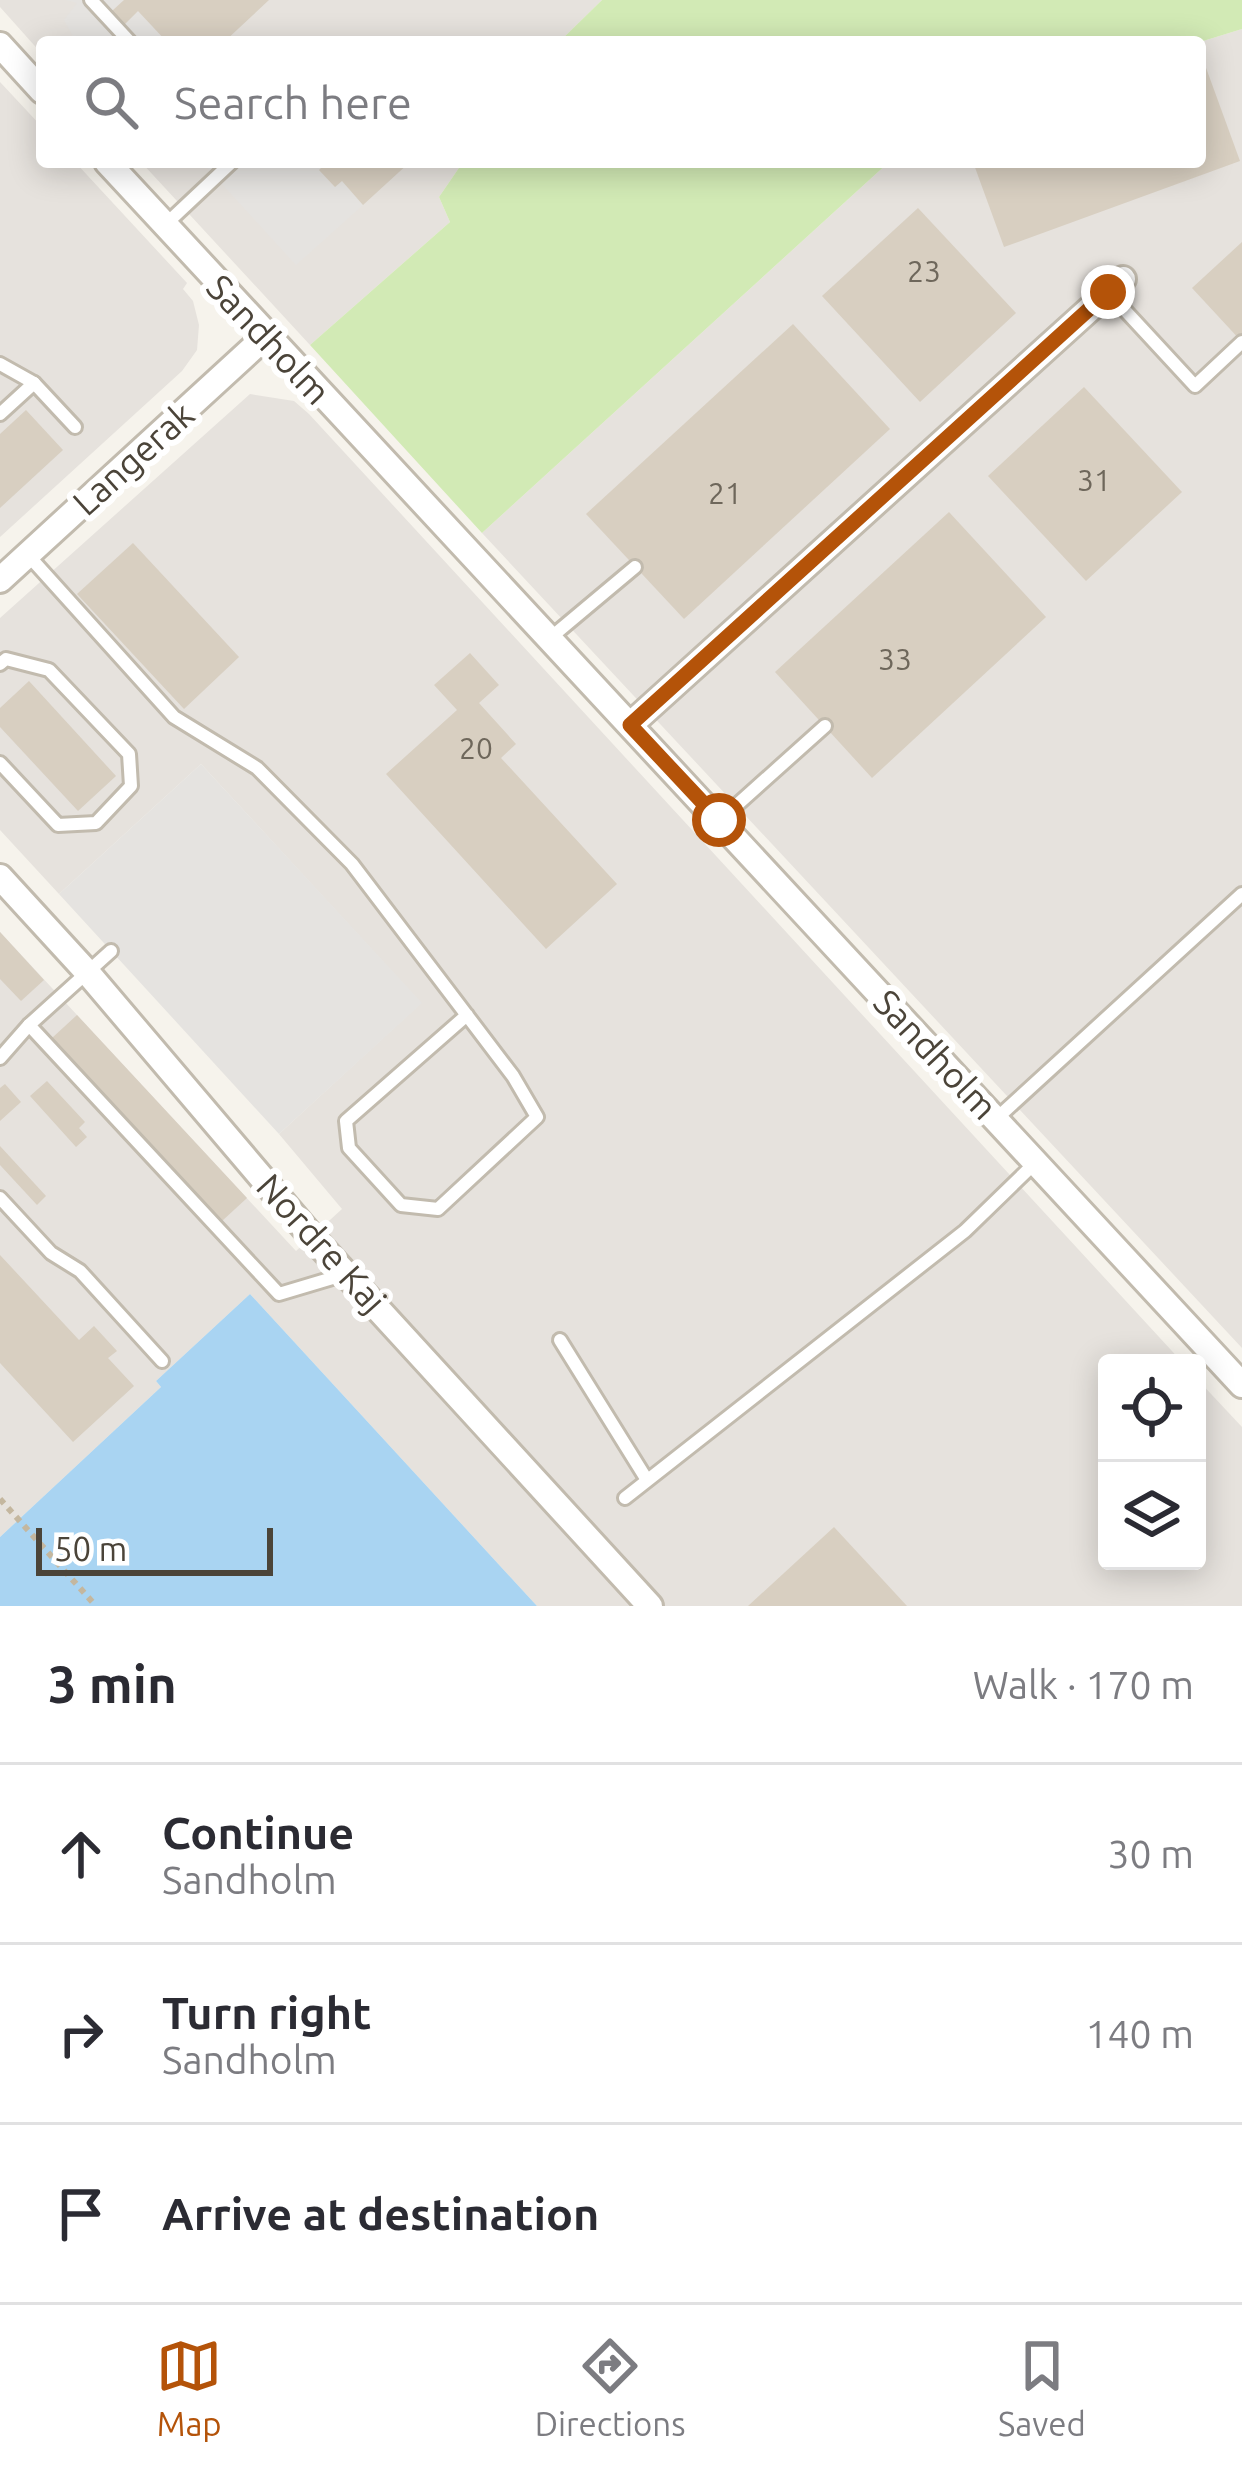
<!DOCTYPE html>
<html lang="en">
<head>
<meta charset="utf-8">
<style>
  body { margin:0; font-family:Ubuntu,sans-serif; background:#f7f7f7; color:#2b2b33 }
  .controls { position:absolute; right:36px; bottom:36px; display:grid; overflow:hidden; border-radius:12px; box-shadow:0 6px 30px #0003 }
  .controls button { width:108px; height:108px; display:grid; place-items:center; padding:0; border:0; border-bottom:3px solid #e1e1e2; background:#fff; color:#2b2b33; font:60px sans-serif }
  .scale { position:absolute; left:36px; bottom:30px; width:237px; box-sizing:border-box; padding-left:12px; border:6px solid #4b4439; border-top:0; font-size:33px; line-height:42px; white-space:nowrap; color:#4b4439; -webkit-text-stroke:9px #fff; paint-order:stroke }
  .stop { position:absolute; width:36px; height:36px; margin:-27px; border:9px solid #b45309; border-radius:50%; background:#fff }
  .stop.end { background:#b45309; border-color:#fff; box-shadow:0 3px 12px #0008 }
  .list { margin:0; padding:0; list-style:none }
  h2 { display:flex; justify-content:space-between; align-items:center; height:156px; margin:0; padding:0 48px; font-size:51px }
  h2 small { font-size:39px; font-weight:400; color:#7c7c81 }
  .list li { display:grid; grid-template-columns:78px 1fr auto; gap:36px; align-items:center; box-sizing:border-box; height:180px; padding:0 48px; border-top:3px solid #e1e1e2 }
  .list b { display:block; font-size:45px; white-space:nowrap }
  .list p { margin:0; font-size:39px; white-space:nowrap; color:#7c7c81 }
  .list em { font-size:39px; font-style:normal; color:#7c7c81 }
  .icon { flex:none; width:66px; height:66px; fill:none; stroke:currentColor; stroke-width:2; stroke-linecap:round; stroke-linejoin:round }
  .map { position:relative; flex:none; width:1242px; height:1606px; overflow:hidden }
  .search { position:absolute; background:#fff; box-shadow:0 6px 30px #0003; left:36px; right:36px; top:36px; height:132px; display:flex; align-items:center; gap:30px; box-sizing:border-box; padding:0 42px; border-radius:12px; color:#7c7c81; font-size:45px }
  .sheet { height:696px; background:#fff }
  nav { display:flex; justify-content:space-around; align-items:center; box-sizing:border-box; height:168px; border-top:3px solid #e1e1e2; background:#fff; font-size:33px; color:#7c7c81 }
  nav a { display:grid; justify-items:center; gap:6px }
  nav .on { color:#b45309 }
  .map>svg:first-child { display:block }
  .industrial { fill:#e6e2dd }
  .green { fill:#d2eab5 }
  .parking { fill:#e5e3e0 }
  .water { fill:#a9d4f2 }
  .building { fill:#d8cfc1 }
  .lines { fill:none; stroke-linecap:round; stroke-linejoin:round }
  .service-casing { stroke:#c2bbae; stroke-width:18 }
  .minor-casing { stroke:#c2bbae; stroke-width:30 }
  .path { stroke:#c4b79f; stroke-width:6; stroke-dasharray:6 6; stroke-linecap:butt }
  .service { stroke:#fff; stroke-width:12 }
  .minor { stroke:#fff; stroke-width:24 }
  .route { stroke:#b45309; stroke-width:15 }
  .labels { text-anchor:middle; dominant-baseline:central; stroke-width:12; stroke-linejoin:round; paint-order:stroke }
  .number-label { font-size:30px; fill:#6e675b }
  .street-label { font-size:36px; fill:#4b4439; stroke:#fff }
</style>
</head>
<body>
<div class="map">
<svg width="1242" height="1606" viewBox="0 0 1242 1606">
  <rect width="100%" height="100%" fill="#f6f3ec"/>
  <g class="industrial">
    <polygon points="0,0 602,0 559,42 42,42 42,54 0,7"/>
    <polygon points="1242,29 1242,1348 482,533 889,162 1200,162 1200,42"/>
    <polygon points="0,82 42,127 42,162 75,162 187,283 183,289 193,301 199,325 197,350 182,371 0,537"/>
    <polygon points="141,162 463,162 439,197 450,222 310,345"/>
    <polygon points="250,394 294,401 309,414 1183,1363 1107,1363 1107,1561 1197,1561 1197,1379 1242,1427 1242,1606 537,1606 250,1294 156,1381 161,1387 0,1537 0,932 296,1251 342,1209 279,1134 421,1003 201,764 59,894 0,830 0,618"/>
  </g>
  <g class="green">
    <polygon points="602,0 1242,0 1242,29 1200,42 559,42"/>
    <polygon points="463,162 889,162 482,533 310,345 450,222 439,197"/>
  </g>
  <g class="parking">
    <polygon points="66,0 124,0 112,11 123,24 138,11 167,42 76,42 64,20 77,3"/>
    <polygon points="202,162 325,162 319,170 334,187 342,181 363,205 296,265"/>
    <polygon points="201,764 422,1003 279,1134 59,894"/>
  </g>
  <polygon class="water" points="250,1294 537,1606 0,1606 0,1537 161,1387 156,1381"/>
  <g class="building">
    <polygon points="124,0 269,0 224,42 167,42 138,11 124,25 112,11"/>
    <polygon points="1201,54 1240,161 1004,247 973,162 1200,162"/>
    <polygon points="327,162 410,162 363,205 342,181 335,187 319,170"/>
    <polygon points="918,208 1016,313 920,402 822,296"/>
    <polygon points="1242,242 1242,342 1192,288"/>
    <polygon points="793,324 890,429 684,619 586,514"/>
    <polygon points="1084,387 1182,492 1086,581 988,476"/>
    <polygon points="26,410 63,450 0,508 0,434"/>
    <polygon points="949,512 1046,617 872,778 775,672"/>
    <polygon points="133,543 239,657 184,709 77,594"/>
    <polygon points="470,653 499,685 479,703 516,744 501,758 617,884 546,949 386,774 457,710 434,685"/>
    <polygon points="29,681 116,776 78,811 0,727 0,708"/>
    <polygon points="0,932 44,980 21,1001 0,979"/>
    <polygon points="77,1015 247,1198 222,1221 52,1038"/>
    <polygon points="47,1081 85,1122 79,1128 87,1137 76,1147 30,1096"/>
    <polygon points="5,1084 21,1102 0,1121 0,1088"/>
    <polygon points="0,1146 46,1196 37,1205 0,1165"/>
    <polygon points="0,1255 79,1340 94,1326 117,1351 108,1358 134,1386 73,1442 0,1363"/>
    <polygon points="834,1527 907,1606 748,1606"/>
  </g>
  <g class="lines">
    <defs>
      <g id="service">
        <polyline points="91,0 130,42"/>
        <polyline points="166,224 232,162"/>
        <polyline points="1109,293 1195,386 1242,342"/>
        <polyline points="0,364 34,383 75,427"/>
        <polyline points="0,414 34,383"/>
        <polyline points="28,555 174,717 257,768 352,864 513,1076 537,1117 438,1209 401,1205 349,1148 346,1121 467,1015"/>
        <polyline points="549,639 635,567"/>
        <polyline points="0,664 6,659 49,670 129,754 131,786 96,823 58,825 0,763"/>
        <polyline points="719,821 825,726"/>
        <polyline points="29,1025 279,1294 346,1274"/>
        <polyline points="0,1058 29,1025 111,951"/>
        <polyline points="996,1119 1242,894"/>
        <polyline points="0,1198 51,1253 80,1271 162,1361"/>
        <polyline points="560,1340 647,1480"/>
        <polyline points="625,1498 965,1231 1035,1163"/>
      </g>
      <g id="minor">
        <polyline points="0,45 42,91"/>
        <polyline points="107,162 1242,1385"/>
        <polyline points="0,580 266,336"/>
        <polyline points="630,725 1123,279"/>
        <polyline points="0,877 87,972 312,1237 650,1606"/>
      </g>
    </defs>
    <use href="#service" class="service-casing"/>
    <use href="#minor" class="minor-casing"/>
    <polyline class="path" points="0,1499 96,1606"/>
    <use href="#service" class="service"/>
    <use href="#minor" class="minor"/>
  </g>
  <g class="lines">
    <polyline class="route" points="719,820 630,725 1108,292"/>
  </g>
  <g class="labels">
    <g class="number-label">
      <text x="924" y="271">23</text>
      <text x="1094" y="480">31</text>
      <text x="725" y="493">21</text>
      <text x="895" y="659">33</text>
      <text x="476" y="748">20</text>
    </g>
    <g class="street-label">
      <text transform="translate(269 339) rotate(47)">Sandholm</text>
      <text transform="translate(133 458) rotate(-42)">Langerak</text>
      <text transform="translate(936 1054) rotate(47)">Sandholm</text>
      <text transform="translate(322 1243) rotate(48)">Nordre Kaj</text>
    </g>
  </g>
</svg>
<div class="controls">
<button><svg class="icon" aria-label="locate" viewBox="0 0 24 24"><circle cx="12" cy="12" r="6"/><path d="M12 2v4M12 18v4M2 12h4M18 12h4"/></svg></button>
<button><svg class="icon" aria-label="layers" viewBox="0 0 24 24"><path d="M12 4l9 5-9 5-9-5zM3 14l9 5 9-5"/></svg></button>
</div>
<div class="scale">50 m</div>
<div class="stop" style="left:719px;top:820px"></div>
<div class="stop end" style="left:1108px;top:292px"></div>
<div class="search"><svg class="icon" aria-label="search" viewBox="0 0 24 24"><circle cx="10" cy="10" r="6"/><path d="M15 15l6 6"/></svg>Search here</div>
</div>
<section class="sheet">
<h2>3 min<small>Walk · 170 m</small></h2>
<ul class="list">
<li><svg class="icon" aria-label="ahead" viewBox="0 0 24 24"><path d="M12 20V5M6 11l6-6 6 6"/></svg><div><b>Continue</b><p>Sandholm</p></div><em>30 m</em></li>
<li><svg class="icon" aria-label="right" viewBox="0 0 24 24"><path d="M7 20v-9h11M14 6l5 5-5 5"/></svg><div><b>Turn right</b><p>Sandholm</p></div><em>140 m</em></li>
<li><svg class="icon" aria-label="arrive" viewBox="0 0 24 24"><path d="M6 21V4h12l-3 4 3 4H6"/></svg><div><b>Arrive at destination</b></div></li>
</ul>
</section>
<nav>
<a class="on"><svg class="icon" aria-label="map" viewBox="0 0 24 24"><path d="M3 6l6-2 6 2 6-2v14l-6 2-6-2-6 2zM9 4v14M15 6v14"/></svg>Map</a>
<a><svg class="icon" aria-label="directions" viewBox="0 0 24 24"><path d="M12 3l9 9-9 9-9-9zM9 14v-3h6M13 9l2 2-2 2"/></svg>Directions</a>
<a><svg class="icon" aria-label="saved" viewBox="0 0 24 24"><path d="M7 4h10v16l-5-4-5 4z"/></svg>Saved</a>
</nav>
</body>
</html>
